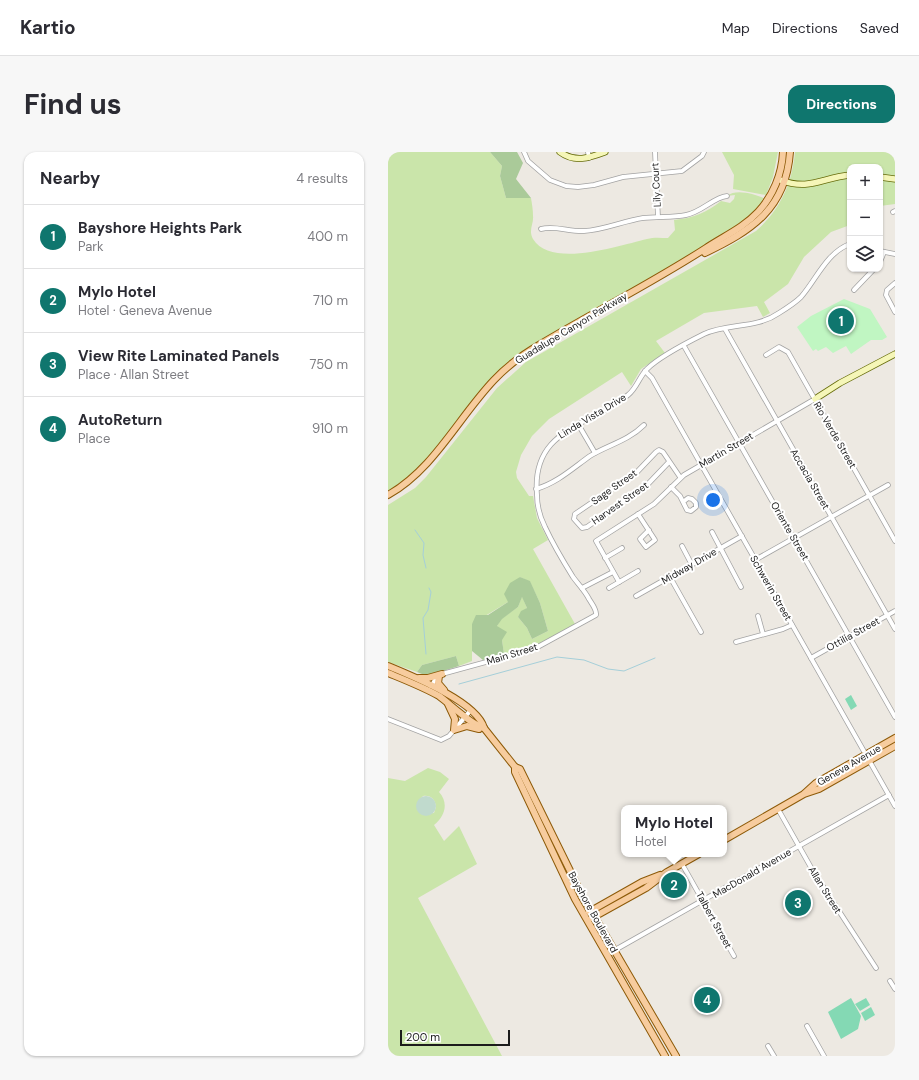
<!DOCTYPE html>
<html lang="en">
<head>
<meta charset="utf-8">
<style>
  body { margin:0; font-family:"DM Sans",sans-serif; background:#f7f7f7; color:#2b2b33 }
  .controls { position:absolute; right:12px; top:12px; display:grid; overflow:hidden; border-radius:8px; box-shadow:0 1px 3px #0004 }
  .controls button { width:36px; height:36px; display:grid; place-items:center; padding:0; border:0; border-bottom:1px solid #e1e1e2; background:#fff; color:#2b2b33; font:20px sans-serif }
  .scale { position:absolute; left:12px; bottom:10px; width:110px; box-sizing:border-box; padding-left:4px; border:2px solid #1c1c1c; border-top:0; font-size:11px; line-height:14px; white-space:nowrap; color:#1c1c1c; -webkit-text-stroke:3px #fff; paint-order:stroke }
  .you { position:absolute; left:325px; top:348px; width:14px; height:14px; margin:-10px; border:3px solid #fff; border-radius:50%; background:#1a73e8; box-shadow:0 0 0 6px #1a73e833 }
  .badge { display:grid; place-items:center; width:26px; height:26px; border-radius:50%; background:#0f766e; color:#fff; font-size:13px; font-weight:700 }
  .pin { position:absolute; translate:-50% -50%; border:2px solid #fff; box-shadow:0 1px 4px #0006 }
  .popup { position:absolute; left:233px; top:653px; width:106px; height:52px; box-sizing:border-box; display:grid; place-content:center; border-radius:8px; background:#fff; filter:drop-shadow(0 1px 3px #0005); font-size:13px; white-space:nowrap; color:#7c7c81 }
  .popup b { font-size:15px; color:#2b2b33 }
  .popup::after { content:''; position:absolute; left:50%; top:100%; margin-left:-8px; border:8px solid transparent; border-top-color:#fff }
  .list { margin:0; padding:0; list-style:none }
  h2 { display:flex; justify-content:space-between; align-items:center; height:52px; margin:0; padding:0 16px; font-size:17px }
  h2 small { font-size:13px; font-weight:400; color:#7c7c81 }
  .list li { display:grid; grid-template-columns:26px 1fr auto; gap:12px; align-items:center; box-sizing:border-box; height:64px; padding:0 16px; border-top:1px solid #e1e1e2 }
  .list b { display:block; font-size:15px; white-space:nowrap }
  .list p { margin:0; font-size:13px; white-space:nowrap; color:#7c7c81 }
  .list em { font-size:13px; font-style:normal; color:#7c7c81 }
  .icon { flex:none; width:22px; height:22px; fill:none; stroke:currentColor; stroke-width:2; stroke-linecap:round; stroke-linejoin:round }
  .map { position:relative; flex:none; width:507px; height:904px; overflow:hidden; border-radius:12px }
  header { display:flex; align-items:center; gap:24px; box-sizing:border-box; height:56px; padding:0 20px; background:#fff; border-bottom:1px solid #e1e1e2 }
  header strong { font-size:19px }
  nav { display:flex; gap:22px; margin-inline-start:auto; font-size:14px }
  .intro { display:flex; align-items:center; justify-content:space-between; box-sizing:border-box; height:96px; padding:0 24px }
  h1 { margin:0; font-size:28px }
  .button { padding:10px 18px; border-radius:12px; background:#0f766e; color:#fff; font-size:14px; font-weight:700 }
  main { display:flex; gap:24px; padding:0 24px }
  aside { flex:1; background:#fff; border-radius:12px; box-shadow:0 1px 3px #0004 }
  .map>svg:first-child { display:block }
  .grass { fill:#cae5aa; fill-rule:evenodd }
  .forest { fill:#aaca99 }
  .wetland { fill:#c0dacd }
  .park { fill:#c0f6c2 }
  .pitch { fill:#84d9b4 }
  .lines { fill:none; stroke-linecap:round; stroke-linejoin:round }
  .stream { stroke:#a5cfd9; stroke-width:1 }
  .street-casing { stroke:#a3a3a3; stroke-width:5.5 }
  .secondary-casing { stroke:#666c0a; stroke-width:7 }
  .primary-casing { stroke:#8d5a08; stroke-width:8 }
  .street { stroke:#fff; stroke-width:4 }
  .secondary { stroke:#f5f6b8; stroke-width:5.5 }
  .primary { stroke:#f7cc9e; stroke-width:6 }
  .labels { text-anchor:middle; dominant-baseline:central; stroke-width:4; stroke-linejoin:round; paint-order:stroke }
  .street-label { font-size:10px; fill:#1c1c1c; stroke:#fff }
</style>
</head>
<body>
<header>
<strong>Kartio</strong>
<nav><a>Map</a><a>Directions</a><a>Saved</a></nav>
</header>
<div class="intro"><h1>Find us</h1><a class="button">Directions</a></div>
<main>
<aside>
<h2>Nearby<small>4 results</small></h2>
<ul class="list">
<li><span class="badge">1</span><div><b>Bayshore Heights Park</b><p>Park</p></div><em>400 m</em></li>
<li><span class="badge">2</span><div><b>Mylo Hotel</b><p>Hotel · Geneva Avenue</p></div><em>710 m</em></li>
<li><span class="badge">3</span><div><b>View Rite Laminated Panels</b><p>Place · Allan Street</p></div><em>750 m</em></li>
<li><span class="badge">4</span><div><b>AutoReturn</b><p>Place</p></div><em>910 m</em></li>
</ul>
</aside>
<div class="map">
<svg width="507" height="904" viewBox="0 0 507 904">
  <rect width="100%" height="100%" fill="#ede9e2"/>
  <g class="grass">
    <path d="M0 0H102L114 14 112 24 118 46H143C144 52 145 58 145 64 146 72 140 78 145 87 163 117 233 93 259 87 266 85 273 86 280 86L287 78 286 68C305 66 318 61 333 49L342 51 346 47 347 43 339 44C349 36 369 43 380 48L359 70 150 193 118 217 41 310 0 343Z"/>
    <polygon points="334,0 390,0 385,25 378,43 345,37 346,23"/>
    <path d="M407 0H507V52L492 54V15H462V73L443 80 416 105 400 132 376 150 382 161 375 165 369 154 316 161 268 189 277 201 253 217 243 234 234 220 161 267 144 284 133 303 128 320 129 326 141 344H145L149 366 160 388 145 397 187 472 149 493 116 502 114 488 109 474 113 467 130 455 134 444 139 456 130 465 139 476 144 487 160 479 152 451 142 430 132 425 120 450 84 472V509L71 514 68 504 34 513 29 520 0 510V353L27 336 38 325 109 236 138 210 368 79C392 58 404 32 407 0Z"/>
    <path d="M40 616 52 620 61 627 51 640C61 651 57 664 46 673L56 689 71 674 89 712 30 746 114 904H0V626L17 629ZM35 644C43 643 47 647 48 655L46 661 33 662 29 657V651Z"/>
  </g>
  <g class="forest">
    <polygon points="102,0 129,0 135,11 128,27 143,46 118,46 112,24 114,14"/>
    <polygon points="132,425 142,429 152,451 160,479 144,487 139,476 130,465 133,459 139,456 134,445 130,455 114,467 109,474 119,480 114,488 116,502 95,508 84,499 84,472 88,463 100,463 120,450 116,442 122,431"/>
    <polygon points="68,504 71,514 39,524 29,520 34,513"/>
  </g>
  <circle class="wetland" cx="38" cy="654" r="10"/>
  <polygon class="park" points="456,147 482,157 499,185 494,188 483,188 463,202 458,194 445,201 438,195 430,199 428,197 425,199 409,175 423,164"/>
  <g class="pitch">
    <polygon points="463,543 469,554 463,558 457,547"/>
    <polygon points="463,846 473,864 470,877 453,887 440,860"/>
    <polygon points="478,846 482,853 472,859 467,852"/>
    <polygon points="483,855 487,863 477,869 473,861"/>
  </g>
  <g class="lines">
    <g class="stream">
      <polyline points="27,378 36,391 35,403 38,416"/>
      <polyline points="38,502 35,466 40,458 43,440 41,436"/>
      <polyline points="71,532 169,505 196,508 220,517 236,519 267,506"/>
    </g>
    <defs>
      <g id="street">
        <polyline points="136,0 140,9 162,28 178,34 190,35 206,33 235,25 294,19 314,4 316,0"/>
        <polyline points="200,0 201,6"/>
        <polyline points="267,0 270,65"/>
        <polyline points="505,60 507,59"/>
        <path d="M153 77C166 73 182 80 196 79 216 78 235 69 255 66 270 64 284 66 298 63 314 60 326 45 339 44"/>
        <polyline points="492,99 507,102"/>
        <polyline points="492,110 496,100"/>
        <polyline points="507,131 499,138 498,143 507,160"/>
        <polyline points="466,138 486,117"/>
        <polyline points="337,177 507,477"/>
        <polyline points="296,194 507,565"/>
        <polyline points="378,203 391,195 400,200 507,389"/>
        <polyline points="257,219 264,226 507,654"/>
        <polyline points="190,272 207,301"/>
        <polyline points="281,310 260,332 199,375 194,376 186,367 187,362 249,320 268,300 271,298 275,300 292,325"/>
        <polyline points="283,335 292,344 299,358 303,359 308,355 308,351 304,347 300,346 295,350"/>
        <path d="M148 337C169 331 185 316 202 304 220 293 240 289 256 273"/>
        <polyline points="250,362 267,388 258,395 252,387 261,378"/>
        <polyline points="324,380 353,435"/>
        <polyline points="294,394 304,413"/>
        <polyline points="217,406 234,396"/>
        <polyline points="367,408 500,333"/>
        <polyline points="282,425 313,480"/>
        <polyline points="231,430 208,389 266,352 296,323 427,247"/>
        <polyline points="194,436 225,420"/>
        <polyline points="221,436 250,419"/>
        <polyline points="248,444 354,384"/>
        <polyline points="370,464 375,482"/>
        <polyline points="348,490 395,477 404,473"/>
        <polyline points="423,506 507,459"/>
        <path d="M43 534 49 525 54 522 146 497 208 463C209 458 204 452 201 447 197 439 190 432 185 425 175 409 165 392 157 375 152 365 149 354 149 343 143 277 200 275 240 243 249 236 251 225 259 217 272 204 300 190 316 182 340 171 368 177 391 161 399 156 407 151 413 145 428 128 439 100 462 92"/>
        <polyline points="0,567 53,588 61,584 82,559"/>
        <polyline points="390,657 425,719 488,816"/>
        <polyline points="294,712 346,804"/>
        <polyline points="227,798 501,643"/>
        <polyline points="502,829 507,837"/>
        <polyline points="419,874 436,904"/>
        <polyline points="380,894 386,904"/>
        <polyline points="506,904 507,903"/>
      </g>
      <g id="secondary">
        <path d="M172 0C187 11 201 6 217 0"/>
        <polyline points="492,25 507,27"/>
        <path d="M392 28C422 39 433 26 462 23"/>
        <polyline points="427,247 452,231 507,202"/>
      </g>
      <g id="primary">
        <path d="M317 101C363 79 398 57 402 0"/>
        <path d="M0 343C46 317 70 266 106 228 119 214 134 203 151 193 206 160 264 131 318 96 336 84 355 76 370 60 385 44 394 22 395 0"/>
        <path d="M0 514C24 524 89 550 96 576L127 615 132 617 194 743 288 904"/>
        <path d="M0 521C17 528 35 535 51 544 62 552 85 574 96 576"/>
        <polyline points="51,524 50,531 56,538"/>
        <polyline points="31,526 40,526 54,522"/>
        <polyline points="60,552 67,567 66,578 79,574 91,577"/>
        <polyline points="127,615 127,620 187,747 277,904"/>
        <polyline points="417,641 428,631 507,586"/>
        <polyline points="336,688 416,642 431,637 507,594"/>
        <polyline points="201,760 254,730 272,723"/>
        <polyline points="204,766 258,736 279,720 311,702"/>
      </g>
    </defs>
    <use href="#street" class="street-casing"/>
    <use href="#secondary" class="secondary-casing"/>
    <use href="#primary" class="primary-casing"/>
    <use href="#street" class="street"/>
    <use href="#secondary" class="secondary"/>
    <use href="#primary" class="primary"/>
  </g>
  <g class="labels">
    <g class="street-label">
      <text transform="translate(268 33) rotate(-93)">Lily Court</text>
      <text transform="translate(183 176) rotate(-31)">Guadalupe Canyon Parkway</text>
      <text transform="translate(204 264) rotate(-31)">Linda Vista Drive</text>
      <text transform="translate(447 283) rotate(60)">Rio Verde Street</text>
      <text transform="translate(338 298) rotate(-30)">Martin Street</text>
      <text transform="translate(422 327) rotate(60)">Accacia Street</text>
      <text transform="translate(226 335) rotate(-35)">Sage Street</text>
      <text transform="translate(232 351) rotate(-35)">Harvest Street</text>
      <text transform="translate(402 379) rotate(60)">Oriente Street</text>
      <text transform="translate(301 414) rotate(-30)">Midway Drive</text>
      <text transform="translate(383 436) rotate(60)">Schwerin Street</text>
      <text transform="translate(465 482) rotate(-29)">Ottilia Street</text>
      <text transform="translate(124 502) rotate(-17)">Main Street</text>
      <text transform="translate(461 613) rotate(-30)">Geneva Avenue</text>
      <text transform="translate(364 721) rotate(-30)">MacDonald Avenue</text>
      <text transform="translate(437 738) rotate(58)">Allan Street</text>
      <text transform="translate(205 760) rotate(61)">Bayshore Boulevard</text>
      <text transform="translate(326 768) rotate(61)">Talbert Street</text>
    </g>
  </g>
</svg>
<div class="controls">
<button>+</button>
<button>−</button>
<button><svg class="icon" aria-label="layers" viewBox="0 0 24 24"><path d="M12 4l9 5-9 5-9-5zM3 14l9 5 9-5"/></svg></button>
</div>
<div class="scale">200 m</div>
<div class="you"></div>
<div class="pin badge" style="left:453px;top:169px">1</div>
<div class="pin badge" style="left:286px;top:733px">2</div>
<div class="popup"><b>Mylo Hotel</b>Hotel</div>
<div class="pin badge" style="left:410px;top:751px">3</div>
<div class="pin badge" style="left:319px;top:848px">4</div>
</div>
</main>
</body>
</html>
